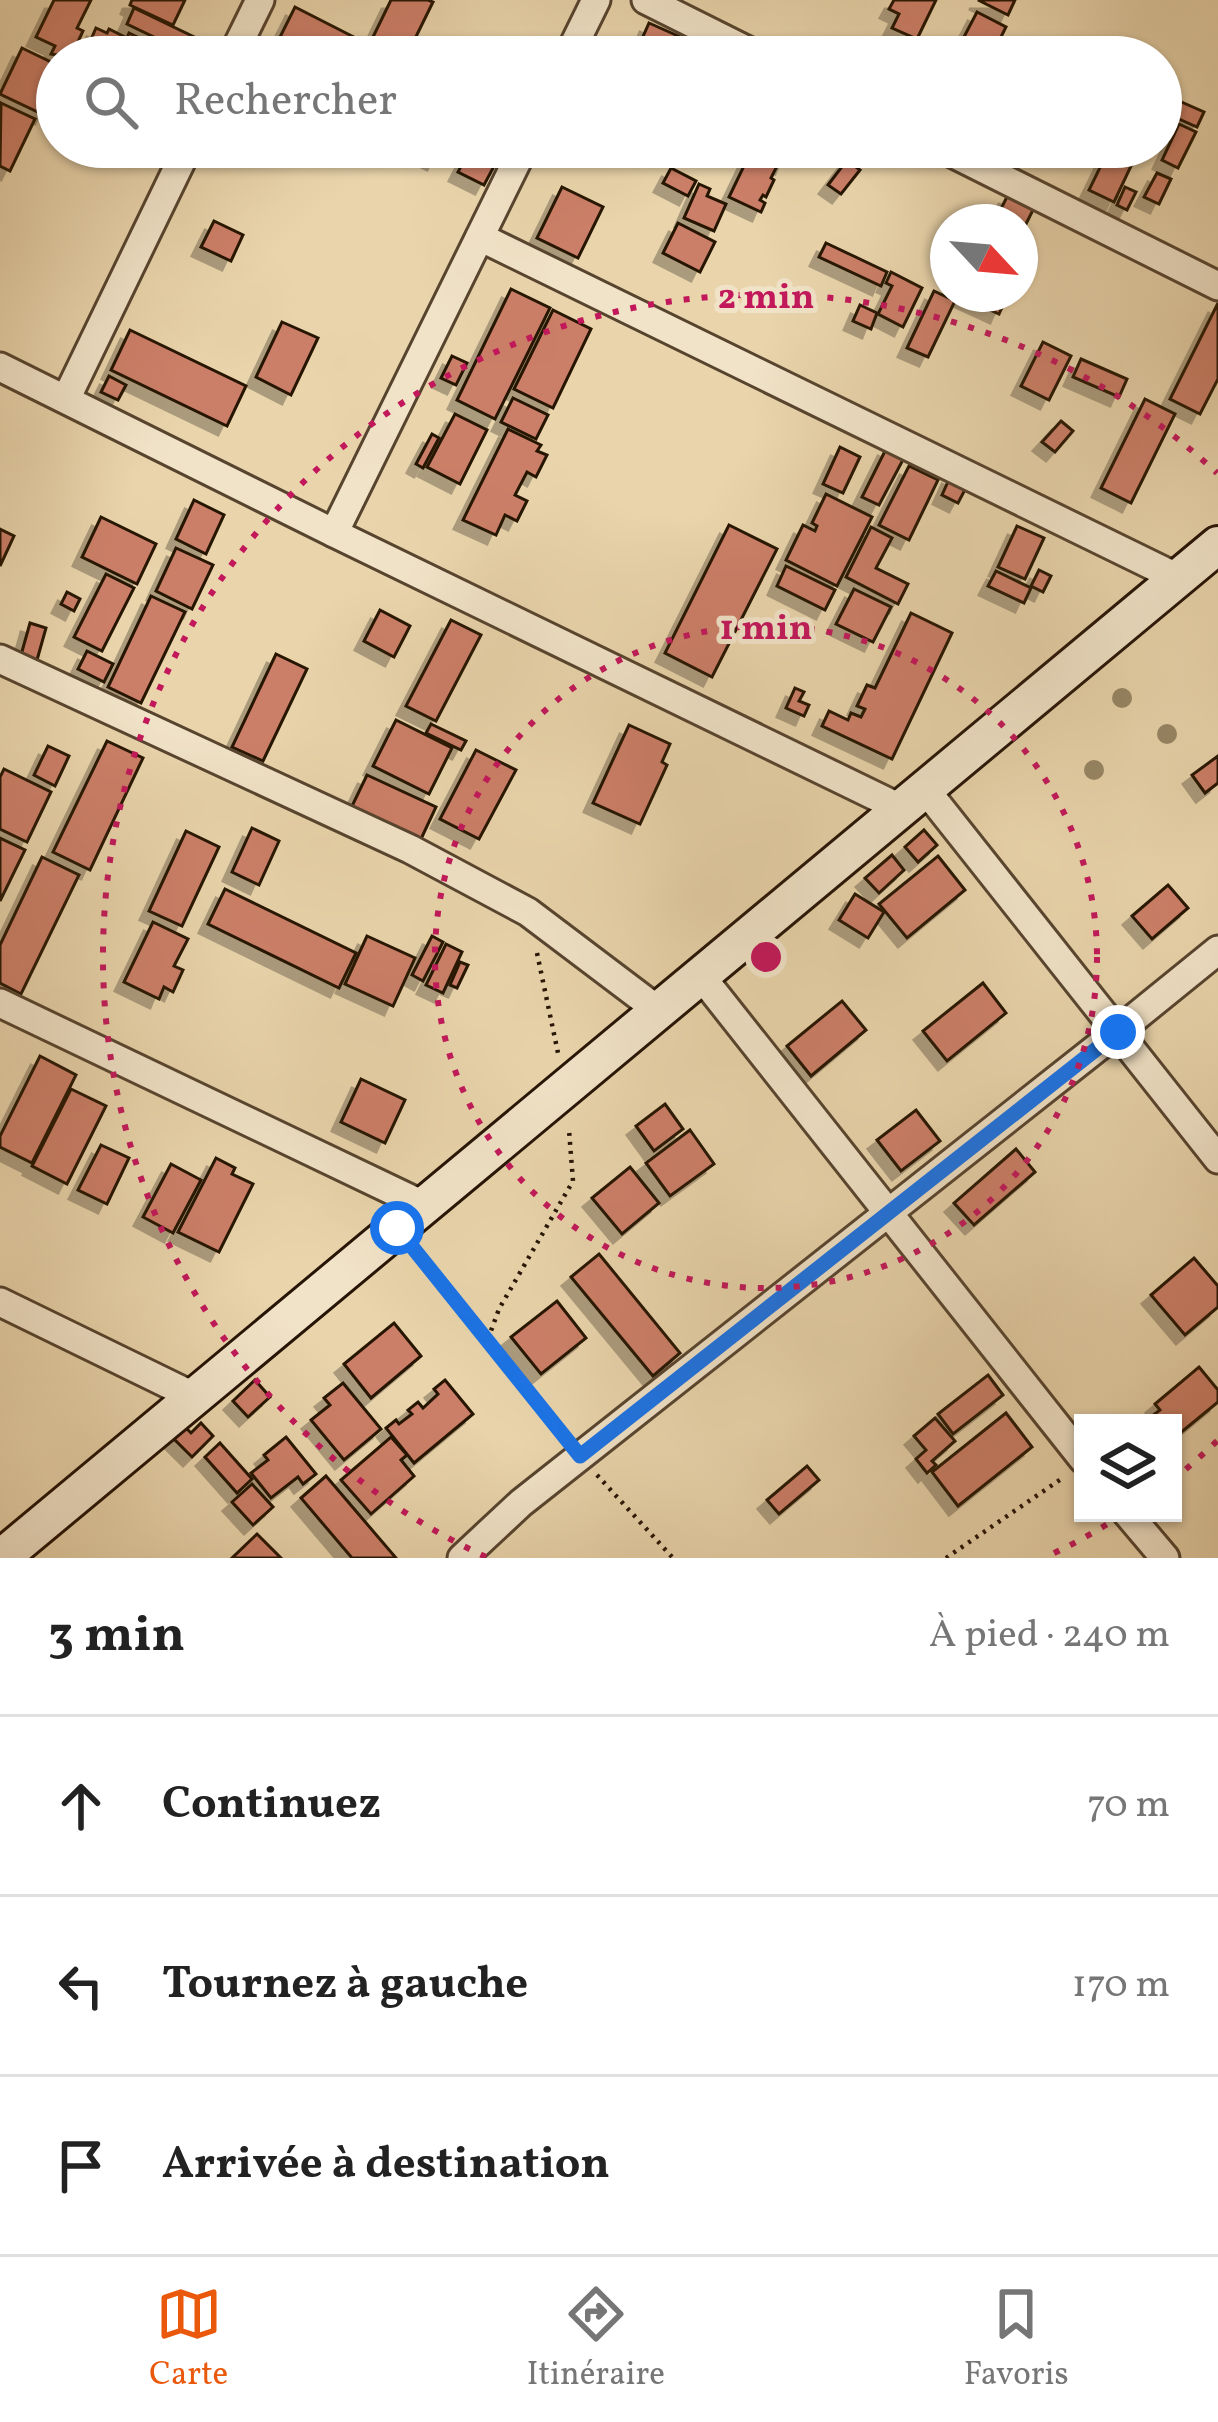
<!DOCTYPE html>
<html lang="fr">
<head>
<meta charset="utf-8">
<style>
  body { margin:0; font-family:Vollkorn,serif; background:#f2f2f2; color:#222 }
  .controls { position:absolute; right:36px; bottom:36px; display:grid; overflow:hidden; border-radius:0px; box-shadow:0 3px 9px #0004 }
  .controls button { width:108px; height:108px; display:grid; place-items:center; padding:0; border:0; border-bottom:3px solid #e0e0e0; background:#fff; color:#222; font:60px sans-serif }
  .compass { position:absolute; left:930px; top:204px; width:108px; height:108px; border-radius:50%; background:#fff; box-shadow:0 3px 9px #0004; rotate:116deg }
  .stop { position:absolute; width:36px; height:36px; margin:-27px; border:9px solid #1a73e8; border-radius:50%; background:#fff }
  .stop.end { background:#1a73e8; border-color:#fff; box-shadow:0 3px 12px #0008 }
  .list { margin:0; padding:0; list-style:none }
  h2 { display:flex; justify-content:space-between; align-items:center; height:156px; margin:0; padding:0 48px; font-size:51px }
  h2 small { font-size:39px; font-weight:400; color:#767676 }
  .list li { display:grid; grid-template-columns:78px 1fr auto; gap:36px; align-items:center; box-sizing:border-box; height:180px; padding:0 48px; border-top:3px solid #e0e0e0 }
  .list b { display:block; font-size:45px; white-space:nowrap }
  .list em { font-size:39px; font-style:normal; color:#767676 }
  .icon { flex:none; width:66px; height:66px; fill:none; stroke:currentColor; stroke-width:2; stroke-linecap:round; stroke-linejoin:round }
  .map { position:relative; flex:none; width:1218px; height:1558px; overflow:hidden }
  .search { position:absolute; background:#fff; box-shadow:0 3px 9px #0004; left:36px; right:36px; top:36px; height:132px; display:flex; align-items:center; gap:30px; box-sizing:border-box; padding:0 42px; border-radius:66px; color:#767676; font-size:45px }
  .sheet { height:696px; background:#fff }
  nav { display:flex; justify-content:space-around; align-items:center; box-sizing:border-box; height:168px; border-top:3px solid #e0e0e0; background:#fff; font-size:33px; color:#767676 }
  nav a { display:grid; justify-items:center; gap:6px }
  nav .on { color:#ea580c }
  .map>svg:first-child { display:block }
  .building { fill:#cc7f68; stroke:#261406; stroke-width:3; filter:url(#shadow) }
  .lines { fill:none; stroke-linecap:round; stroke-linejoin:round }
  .street-casing { stroke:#57442f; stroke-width:33 }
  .secondary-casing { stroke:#261406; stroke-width:42 }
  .path { stroke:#261406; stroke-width:4.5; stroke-dasharray:3 6; stroke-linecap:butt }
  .street { stroke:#f1e3c8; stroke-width:27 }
  .secondary { stroke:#f1e3c8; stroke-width:36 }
  .tree { fill:#978665 }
  .route { stroke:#1a73e8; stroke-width:15 }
  .ring { fill:none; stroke:#c2185b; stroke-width:6; stroke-dasharray:6 12 }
  .centre { fill:#c2185b; stroke:#f1e3c8; stroke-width:6 }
  .ring-label { font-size:36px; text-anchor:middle; font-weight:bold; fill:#c2185b; stroke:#f1e3c8; stroke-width:10; stroke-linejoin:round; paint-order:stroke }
</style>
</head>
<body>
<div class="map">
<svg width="1218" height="1558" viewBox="0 0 1218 1558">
  <defs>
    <filter id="shadow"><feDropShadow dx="-9" dy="9" stdDeviation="0" flood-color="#0004"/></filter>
  </defs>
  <rect width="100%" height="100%" fill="#e9d4ab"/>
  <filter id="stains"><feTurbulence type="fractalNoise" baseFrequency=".00167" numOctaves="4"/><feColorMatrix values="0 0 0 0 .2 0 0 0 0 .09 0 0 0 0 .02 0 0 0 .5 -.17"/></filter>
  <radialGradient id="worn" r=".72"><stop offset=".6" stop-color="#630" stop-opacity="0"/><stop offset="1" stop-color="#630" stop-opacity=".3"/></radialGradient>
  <g class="building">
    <polygon points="54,0 91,0 77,28 83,31 71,57 51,54 55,46 36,37"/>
    <polygon points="132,0 185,0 173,25 130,5"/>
    <polygon points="391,0 428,0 433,2 406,57 371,41"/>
    <polygon points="894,0 936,0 917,39 892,28 899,14 889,9"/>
    <polygon points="978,0 1015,0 1008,15"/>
    <polygon points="295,7 393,57 295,57 275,47"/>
    <polygon points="134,8 217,48 212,57 190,57 191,55 127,24"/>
    <polygon points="977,12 1006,27 998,43 1003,45 997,57 992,55 991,57 961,57 955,54"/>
    <polygon points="649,23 687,40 679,56 671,52 669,57 634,57"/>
    <polygon points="96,28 107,33 109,29 127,38 129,33 158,47 153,57 117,57 89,44"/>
    <polygon points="607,42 628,54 626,57 599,57"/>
    <polygon points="22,48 57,65 57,87 44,115 0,94"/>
    <polygon points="1161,93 1204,112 1197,127 1161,111"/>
    <polygon points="1,103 35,119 10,171 0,166"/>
    <polygon points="1179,124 1196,132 1178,168 1162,160"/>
    <polygon points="428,147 442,149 436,161 424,155"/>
    <polygon points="471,147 483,147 500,155 484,185 458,172"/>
    <polygon points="753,147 791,149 784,165 779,162 771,178 774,180 766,197 763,195 760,200 765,203 761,212 729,197"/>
    <polygon points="1007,147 1020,147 1027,150 1020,166 1002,157"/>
    <polygon points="1110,147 1140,147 1114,202 1089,190"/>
    <polygon points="847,160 860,170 841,194 828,185"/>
    <polygon points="671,168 696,181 688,196 663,183"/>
    <polygon points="1157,173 1171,179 1159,204 1144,197"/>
    <polygon points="699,184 710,189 707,196 726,204 714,231 684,218"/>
    <polygon points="562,187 603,207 578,258 537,238"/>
    <polygon points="1125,187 1136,192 1127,210 1117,205"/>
    <polygon points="1008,195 1034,208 1020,236 1020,222 994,222"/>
    <polygon points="214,221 243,235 231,261 201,247"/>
    <polygon points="678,223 715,242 700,272 663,253"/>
    <polygon points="826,243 887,272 881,286 819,257"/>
    <polygon points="891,272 922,288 903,327 878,314 892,286 886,283"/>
    <polygon points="511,289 550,308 495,419 457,400"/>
    <polygon points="934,291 955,301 928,357 907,348"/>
    <polygon points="961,294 1008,294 999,314 960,296"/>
    <polygon points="1218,303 1218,379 1200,414 1170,399"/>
    <polygon points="860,305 877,313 871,329 853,321"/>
    <polygon points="553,310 591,329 553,408 514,389"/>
    <polygon points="282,322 318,338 291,395 256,377"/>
    <polygon points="130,330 246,386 227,426 111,370"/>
    <polygon points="1043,342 1071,356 1049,400 1021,386"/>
    <polygon points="452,356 467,363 456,385 441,378"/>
    <polygon points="1081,359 1127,379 1119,397 1073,377"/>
    <polygon points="109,376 126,385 118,400 101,392"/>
    <polygon points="513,398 548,415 536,439 501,422"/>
    <polygon points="1145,399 1175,414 1131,503 1101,488"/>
    <polygon points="455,414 487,430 460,484 427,467"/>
    <polygon points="1061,421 1073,431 1055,452 1042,442"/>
    <polygon points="508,429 541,445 537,451 547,455 536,477 527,472 515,495 527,501 517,521 505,515 496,535 463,520"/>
    <polygon points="432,434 439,438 423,468 416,464"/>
    <polygon points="840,447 860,457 843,493 823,484"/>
    <polygon points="887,447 905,456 879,505 862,497"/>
    <polygon points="909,466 938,480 909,540 879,525"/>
    <polygon points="951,475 968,484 958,503 942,495"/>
    <polygon points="826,494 872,517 837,586 786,560 803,525 815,531 817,526 812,523"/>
    <polygon points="194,500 224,515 206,554 176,539"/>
    <polygon points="101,517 156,544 137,584 82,557"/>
    <polygon points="729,525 777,549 712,677 665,653"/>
    <polygon points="1017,526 1044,538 1025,579 998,567"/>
    <polygon points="871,527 892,538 876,568 908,584 898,604 846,577"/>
    <polygon points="0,529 14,536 0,566"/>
    <polygon points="176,548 213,565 192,609 156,591"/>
    <polygon points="786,566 835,590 825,610 777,586"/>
    <polygon points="1039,570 1051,576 1043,592 1031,586"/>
    <polygon points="996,571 1031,588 1024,603 988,586"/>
    <polygon points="106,574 134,588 102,651 74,637"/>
    <polygon points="854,589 891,607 873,642 836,624"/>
    <polygon points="67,592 80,599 74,611 61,604"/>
    <polygon points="151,596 185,612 141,703 108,687"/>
    <polygon points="380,610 410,626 394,657 364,641"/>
    <polygon points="911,613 952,633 892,759 822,726 829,711 848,720 851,713 861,717 865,709 857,706 867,685 875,688"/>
    <polygon points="451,620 481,635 436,721 406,706"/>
    <polygon points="30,623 46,628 37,660 21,655"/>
    <polygon points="87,651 113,664 104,682 78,669"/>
    <polygon points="276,654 307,669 263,761 232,747"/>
    <polygon points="795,688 804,692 799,701 809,705 804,716 786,708"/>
    <polygon points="396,720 452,748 429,794 373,766"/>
    <polygon points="431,724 466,741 461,750 426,733"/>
    <polygon points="629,725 670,744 662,762 667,765 640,824 593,803"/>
    <polygon points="107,741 143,758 90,870 53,852"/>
    <polygon points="48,746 69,756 55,786 34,775"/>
    <polygon points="476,750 516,770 479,839 440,819"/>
    <polygon points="1218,756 1218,783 1205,793 1192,775"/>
    <polygon points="4,769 51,792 27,842 0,829 0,777"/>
    <polygon points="367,775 436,807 421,839 352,806"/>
    <polygon points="252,828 279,841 259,885 232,872"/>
    <polygon points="924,830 937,845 918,862 905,847"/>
    <polygon points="186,831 219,847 182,926 149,911"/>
    <polygon points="0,838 25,850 0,901"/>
    <polygon points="892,855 904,870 879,893 865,878"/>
    <polygon points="938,856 965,890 907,938 879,904"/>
    <polygon points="42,857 79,875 21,994 0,983 0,945"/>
    <polygon points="1168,885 1188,908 1152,939 1132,916"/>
    <polygon points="225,889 356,953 339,988 208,924"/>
    <polygon points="855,894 884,912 868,938 839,920"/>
    <polygon points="153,922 188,939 174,966 183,970 173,992 164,987 159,999 124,982"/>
    <polygon points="367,936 415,958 393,1006 345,984"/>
    <polygon points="432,936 443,942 423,981 412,975"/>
    <polygon points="446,944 462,952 443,993 426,985"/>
    <polygon points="460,962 468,965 457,988 450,985"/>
    <polygon points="983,983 1006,1013 947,1061 923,1031"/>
    <polygon points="842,1001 866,1030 811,1076 787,1046"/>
    <polygon points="40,1056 76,1075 32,1163 0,1147 0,1136"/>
    <polygon points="361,1079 405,1100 385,1143 341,1122"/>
    <polygon points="71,1089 106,1106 67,1184 32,1166"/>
    <polygon points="665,1104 683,1129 654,1151 636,1126"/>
    <polygon points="916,1110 940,1141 901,1171 877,1140"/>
    <polygon points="690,1130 714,1164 670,1196 646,1163"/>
    <polygon points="101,1145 129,1158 107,1204 78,1190"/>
    <polygon points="1016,1149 1035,1172 974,1225 954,1203"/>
    <polygon points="216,1158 235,1168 232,1174 253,1184 219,1252 178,1232"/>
    <polygon points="171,1164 201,1180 173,1233 143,1217"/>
    <polygon points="630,1167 659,1203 622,1234 592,1198"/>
    <polygon points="599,1254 680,1353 653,1376 571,1277"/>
    <polygon points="1194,1258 1218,1286 1218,1307 1185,1335 1151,1295"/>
    <polygon points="557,1301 586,1338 541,1374 511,1337"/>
    <polygon points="394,1323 421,1356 371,1398 344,1364"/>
    <polygon points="1199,1367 1218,1390 1218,1402 1173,1439 1173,1423 1151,1423 1148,1419 1160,1410 1155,1404"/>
    <polygon points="988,1375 1003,1395 953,1434 938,1414"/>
    <polygon points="255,1380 270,1397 248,1417 233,1401"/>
    <polygon points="445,1380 473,1414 414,1463 386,1428 396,1420 399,1424 412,1414 408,1410 418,1402 423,1408 438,1394 434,1389"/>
    <polygon points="343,1383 381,1429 344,1460 311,1420 330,1405 324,1398"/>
    <polygon points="1006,1413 1032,1447 958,1506 932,1472"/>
    <polygon points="935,1418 955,1441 932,1461 936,1465 927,1473 916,1459 926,1450 914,1436"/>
    <polygon points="201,1423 213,1436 192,1457 172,1437 184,1426 191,1433"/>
    <polygon points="286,1437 316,1474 303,1484 298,1477 271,1498 251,1473 268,1460 264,1455"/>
    <polygon points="391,1437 407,1455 401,1460 414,1476 371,1514 341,1480"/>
    <polygon points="220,1443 252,1479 237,1493 205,1457"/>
    <polygon points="807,1466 819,1480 779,1514 767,1500"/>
    <polygon points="326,1476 396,1558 352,1558 301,1498"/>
    <polygon points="252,1484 273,1507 253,1525 232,1502"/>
    <polygon points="257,1534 281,1558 232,1558"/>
  </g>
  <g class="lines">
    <defs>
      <g id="street">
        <polyline points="646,0 760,57"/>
        <polyline points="232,57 260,0"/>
        <polyline points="568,57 596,0"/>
        <polyline points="940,147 1218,286"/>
        <polyline points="480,237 1178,578"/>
        <polyline points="0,367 334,533 902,809"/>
        <polyline points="66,399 188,147"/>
        <polyline points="334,533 524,147"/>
        <polyline points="0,659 410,849 528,912 659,1011"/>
        <polyline points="925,789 1218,1159"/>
        <polyline points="701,976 1083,1459"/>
        <polyline points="0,1003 425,1206"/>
        <polyline points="0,1302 195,1397"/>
        <polyline points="1127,1513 1165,1558"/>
        <polyline points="462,1558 521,1503 1117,1032 1218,950"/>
      </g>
      <polyline id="secondary" points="1,1558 1218,545"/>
    </defs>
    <use href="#street" class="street-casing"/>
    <use href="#secondary" class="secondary-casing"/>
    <g class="path">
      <polyline points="537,953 558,1053"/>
      <polyline points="416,1251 563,1434"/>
      <polyline points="488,1339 499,1309 573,1181 569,1130"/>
      <polyline points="597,1475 673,1558"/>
      <polyline points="946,1558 1064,1477"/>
    </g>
    <use href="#street" class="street"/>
    <use href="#secondary" class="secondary"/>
  </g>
  <g class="tree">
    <circle cx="1122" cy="698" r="10"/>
    <circle cx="1167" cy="734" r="10"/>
    <circle cx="1094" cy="770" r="10"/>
  </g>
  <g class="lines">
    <polyline class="route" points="397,1228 580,1456 1118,1032"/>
  </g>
  <g class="ring">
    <circle cx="766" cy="957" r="331"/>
    <path d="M1217 1441A662 662 0 0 1 1174 1479M1122 1515A662 662 0 0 1 1046 1557M486 1557A662 662 0 1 1 1217 473"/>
  </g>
  <circle cx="766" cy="957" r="18" class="centre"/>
  <g class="ring-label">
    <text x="766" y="308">2 min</text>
    <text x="766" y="639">1 min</text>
  </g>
  <rect width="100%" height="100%" filter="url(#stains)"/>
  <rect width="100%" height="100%" fill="url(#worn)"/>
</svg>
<div class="controls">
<button><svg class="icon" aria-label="layers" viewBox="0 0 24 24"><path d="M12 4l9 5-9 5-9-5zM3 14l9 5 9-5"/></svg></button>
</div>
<svg class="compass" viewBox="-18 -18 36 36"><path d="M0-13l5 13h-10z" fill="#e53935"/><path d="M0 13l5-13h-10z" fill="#767676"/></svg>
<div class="stop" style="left:397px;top:1228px"></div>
<div class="stop end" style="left:1118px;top:1032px"></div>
<div class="search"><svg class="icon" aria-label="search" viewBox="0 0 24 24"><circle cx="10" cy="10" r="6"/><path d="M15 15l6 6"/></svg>Rechercher</div>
</div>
<section class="sheet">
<h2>3 min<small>À pied · 240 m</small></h2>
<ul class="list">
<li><svg class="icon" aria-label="ahead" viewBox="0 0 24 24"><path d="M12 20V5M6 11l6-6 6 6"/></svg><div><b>Continuez</b></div><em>70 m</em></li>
<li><svg class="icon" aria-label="left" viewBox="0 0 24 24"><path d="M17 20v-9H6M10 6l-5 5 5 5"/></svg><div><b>Tournez à gauche</b></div><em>170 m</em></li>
<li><svg class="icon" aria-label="arrive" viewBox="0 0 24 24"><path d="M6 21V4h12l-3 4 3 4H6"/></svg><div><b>Arrivée à destination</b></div></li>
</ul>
</section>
<nav>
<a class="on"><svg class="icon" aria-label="map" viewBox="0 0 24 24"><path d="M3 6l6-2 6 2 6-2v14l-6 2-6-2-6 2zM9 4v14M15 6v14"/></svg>Carte</a>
<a><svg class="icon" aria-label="directions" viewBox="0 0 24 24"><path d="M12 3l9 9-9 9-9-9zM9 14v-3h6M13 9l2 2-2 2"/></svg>Itinéraire</a>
<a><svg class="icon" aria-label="saved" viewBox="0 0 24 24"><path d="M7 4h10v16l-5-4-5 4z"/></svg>Favoris</a>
</nav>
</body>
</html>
